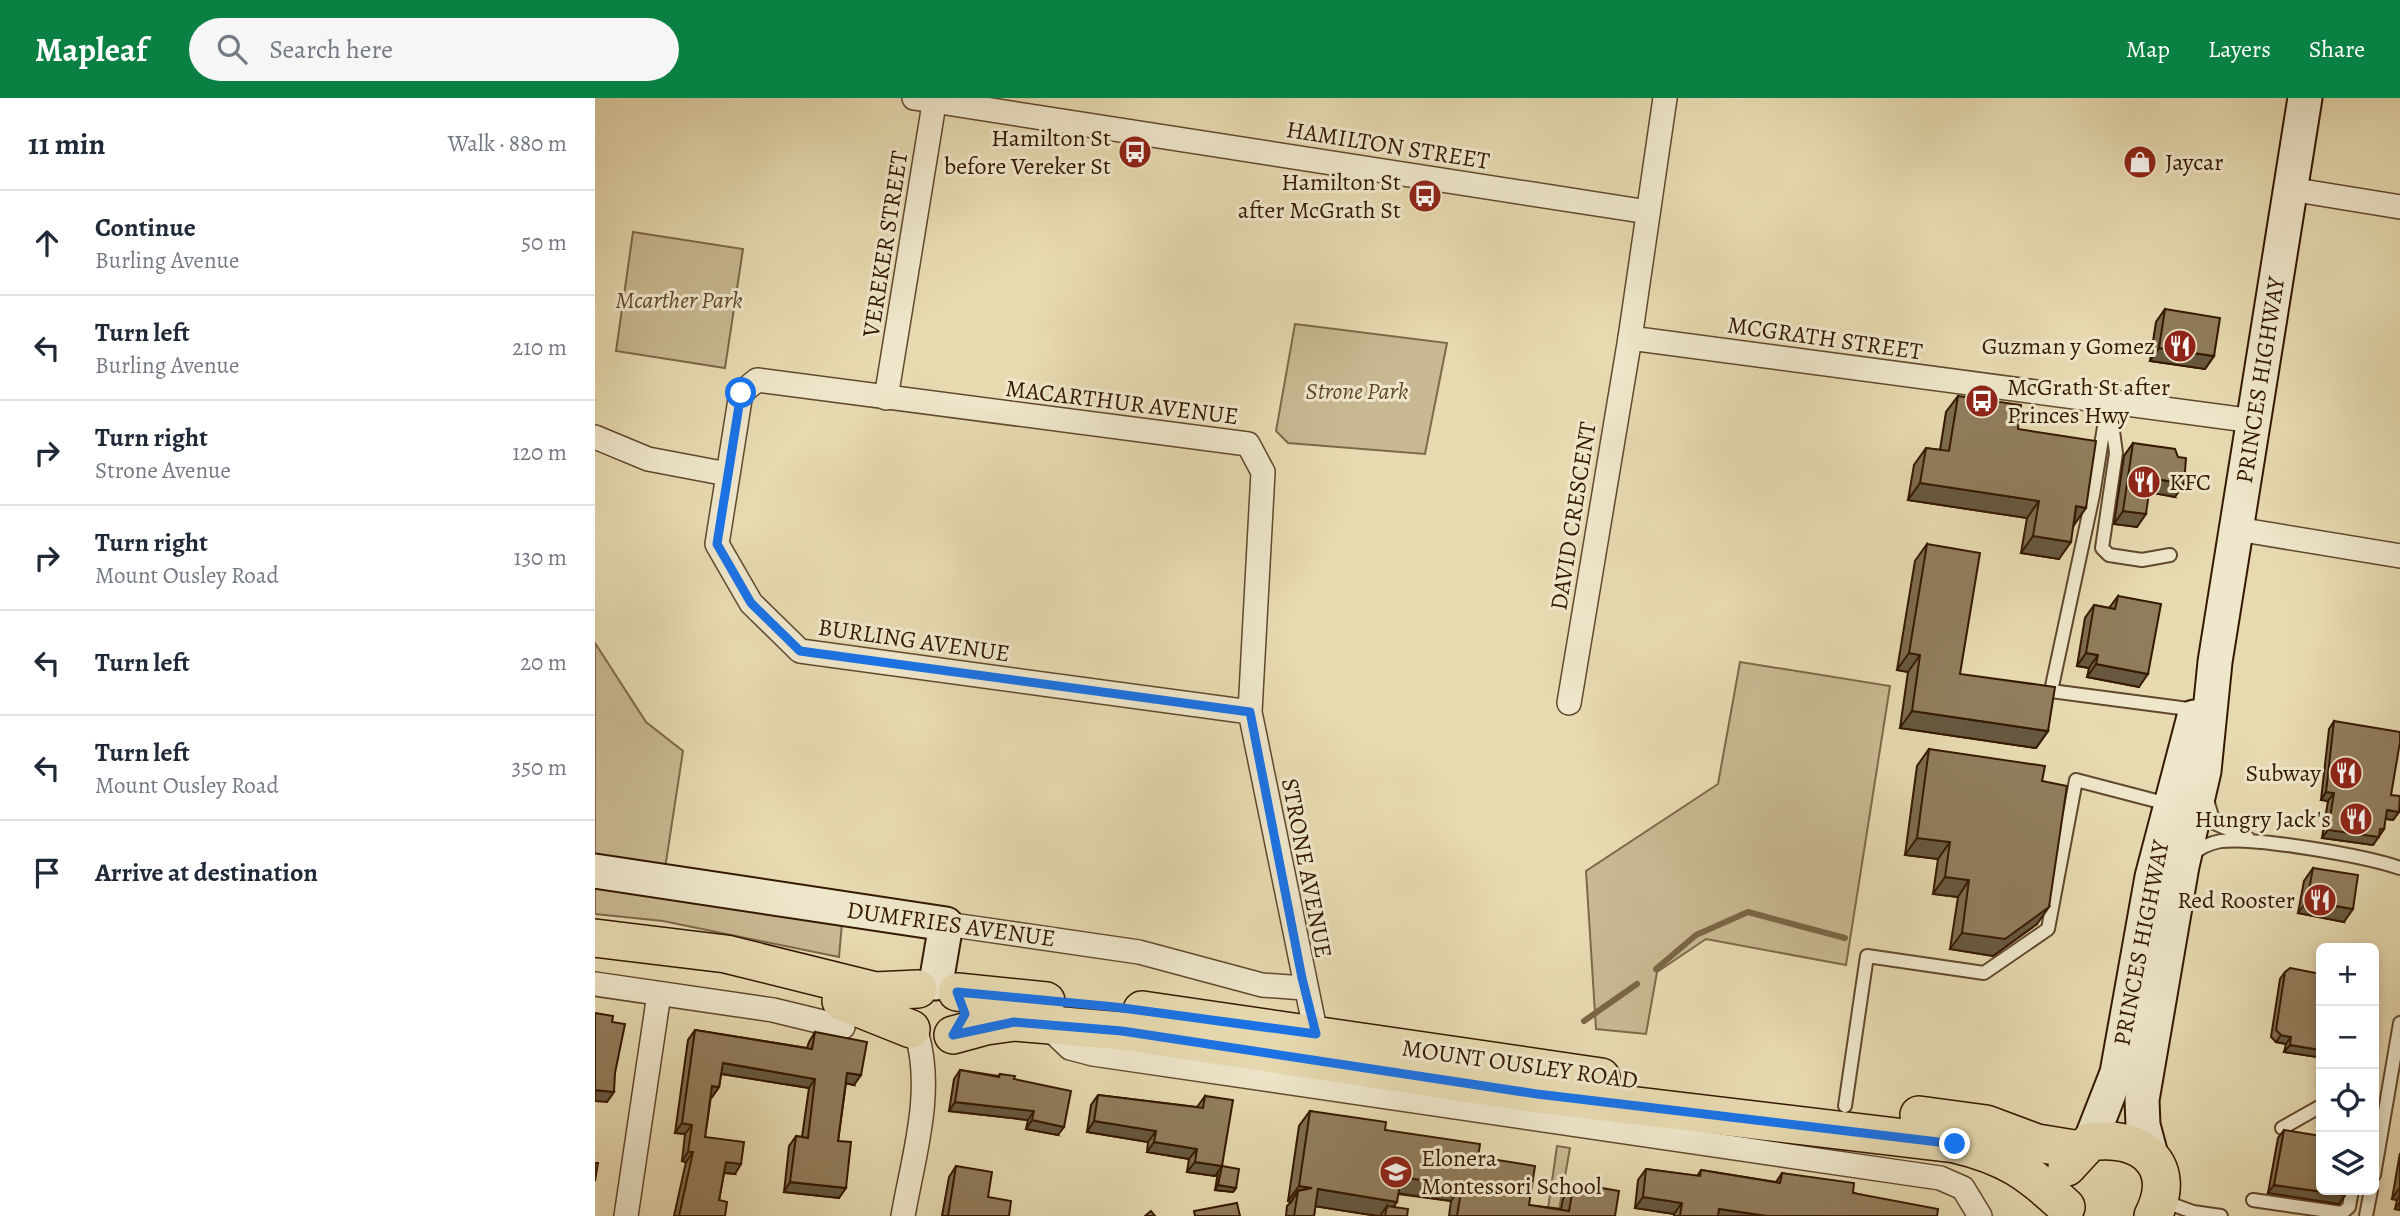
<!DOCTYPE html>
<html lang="en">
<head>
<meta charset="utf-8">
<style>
  body { margin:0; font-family:Alegreya,serif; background:#f6f6f7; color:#1f2937 }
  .controls { position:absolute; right:21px; bottom:21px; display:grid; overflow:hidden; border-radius:10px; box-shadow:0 4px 10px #0003 }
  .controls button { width:63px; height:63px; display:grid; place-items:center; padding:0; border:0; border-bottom:2px solid #e0e1e3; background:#fff; color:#1f2937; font:35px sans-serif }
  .stop { position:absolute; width:21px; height:21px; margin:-16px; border:5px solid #1a73e8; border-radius:50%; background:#fff }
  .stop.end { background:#1a73e8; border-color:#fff; box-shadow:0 2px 7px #0008 }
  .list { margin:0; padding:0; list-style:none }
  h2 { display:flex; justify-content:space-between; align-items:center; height:91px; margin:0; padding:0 28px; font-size:30px }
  h2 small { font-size:23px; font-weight:400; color:#747a83 }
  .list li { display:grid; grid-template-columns:46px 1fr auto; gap:21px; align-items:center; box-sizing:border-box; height:105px; padding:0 28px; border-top:2px solid #e0e1e3 }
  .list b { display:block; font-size:26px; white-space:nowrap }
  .list p { margin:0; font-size:23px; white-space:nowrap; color:#747a83 }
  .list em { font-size:23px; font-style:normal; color:#747a83 }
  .icon { flex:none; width:38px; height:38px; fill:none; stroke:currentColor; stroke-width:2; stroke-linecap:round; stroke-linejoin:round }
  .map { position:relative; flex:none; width:1805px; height:1118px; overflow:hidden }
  header { display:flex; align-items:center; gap:42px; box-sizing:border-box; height:98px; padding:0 35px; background:#0b8043; color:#fff }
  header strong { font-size:33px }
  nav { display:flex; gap:38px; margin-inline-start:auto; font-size:24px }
  .search { width:490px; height:63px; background:#f6f6f7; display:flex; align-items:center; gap:18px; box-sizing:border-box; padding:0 24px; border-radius:38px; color:#747a83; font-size:26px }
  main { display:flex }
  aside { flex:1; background:#fff }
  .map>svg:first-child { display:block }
  .green { fill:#c9b993; stroke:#7e684a; stroke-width:2 }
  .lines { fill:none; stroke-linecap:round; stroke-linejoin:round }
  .stream { stroke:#7b6546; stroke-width:6 }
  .lane-casing { stroke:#61482c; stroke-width:16 }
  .street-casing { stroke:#61482c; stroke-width:26 }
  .secondary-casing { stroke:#341800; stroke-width:37 }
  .primary-casing { stroke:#341800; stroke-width:40 }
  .lane { stroke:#efe7cc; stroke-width:12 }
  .street { stroke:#efe7cc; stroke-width:23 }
  .secondary { stroke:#efe7cc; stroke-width:33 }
  .primary { stroke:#e7dab1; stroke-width:37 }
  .wall { fill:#7d6c4f; stroke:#341800; stroke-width:2 }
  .shaded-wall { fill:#665840; stroke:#341800; stroke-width:2 }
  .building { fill:#917d5c; stroke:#341800; stroke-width:2 }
  .route { stroke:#1a73e8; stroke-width:9 }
  .labels { text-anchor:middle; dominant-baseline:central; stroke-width:6; stroke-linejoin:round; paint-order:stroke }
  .poi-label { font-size:24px; fill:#341800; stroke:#efe7cc; text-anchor:end }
  .street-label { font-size:24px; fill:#341800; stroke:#efe7cc }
  .park-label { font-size:24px; font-style:italic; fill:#61482c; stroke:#efe7cc }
</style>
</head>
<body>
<header>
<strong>Mapleaf</strong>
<div class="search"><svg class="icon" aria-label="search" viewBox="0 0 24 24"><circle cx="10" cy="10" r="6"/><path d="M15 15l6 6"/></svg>Search here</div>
<nav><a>Map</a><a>Layers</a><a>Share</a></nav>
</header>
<main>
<aside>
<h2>11 min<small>Walk · 880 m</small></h2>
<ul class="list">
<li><svg class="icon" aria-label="ahead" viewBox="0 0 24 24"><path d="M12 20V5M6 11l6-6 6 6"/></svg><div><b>Continue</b><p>Burling Avenue</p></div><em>50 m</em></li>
<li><svg class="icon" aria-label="left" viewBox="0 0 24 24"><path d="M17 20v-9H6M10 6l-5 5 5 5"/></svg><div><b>Turn left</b><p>Burling Avenue</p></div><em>210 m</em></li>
<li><svg class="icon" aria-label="right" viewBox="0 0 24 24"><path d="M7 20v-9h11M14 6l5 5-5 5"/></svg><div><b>Turn right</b><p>Strone Avenue</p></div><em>120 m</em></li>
<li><svg class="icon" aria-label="right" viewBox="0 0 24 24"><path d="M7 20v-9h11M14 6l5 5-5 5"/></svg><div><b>Turn right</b><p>Mount Ousley Road</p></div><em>130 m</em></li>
<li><svg class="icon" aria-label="left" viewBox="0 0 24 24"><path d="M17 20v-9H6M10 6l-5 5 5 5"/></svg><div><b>Turn left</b></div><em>20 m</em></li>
<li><svg class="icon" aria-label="left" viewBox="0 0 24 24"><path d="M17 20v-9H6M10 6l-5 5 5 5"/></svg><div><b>Turn left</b><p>Mount Ousley Road</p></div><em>350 m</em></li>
<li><svg class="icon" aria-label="arrive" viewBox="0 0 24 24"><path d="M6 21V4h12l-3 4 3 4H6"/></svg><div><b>Arrive at destination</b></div></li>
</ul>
</aside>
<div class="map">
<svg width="1805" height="1118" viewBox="0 0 1805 1118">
  <rect width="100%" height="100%" fill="#e7dab1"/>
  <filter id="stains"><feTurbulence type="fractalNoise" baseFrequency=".00286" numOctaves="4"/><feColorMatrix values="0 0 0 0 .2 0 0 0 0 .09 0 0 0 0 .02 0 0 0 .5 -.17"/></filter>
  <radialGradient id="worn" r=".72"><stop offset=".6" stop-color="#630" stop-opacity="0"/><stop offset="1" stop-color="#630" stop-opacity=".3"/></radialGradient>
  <g class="green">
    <polygon points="38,134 148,151 130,270 21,253"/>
    <polygon points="700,226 852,245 830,356 693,345 681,333"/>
    <polygon points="0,545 51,624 88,653 69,777 0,765"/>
    <polygon points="1145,564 1295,588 1251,867 1111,841 1062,874 1051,936 1001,931 991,773 1123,686"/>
    <polygon points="0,787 247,825 244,859 68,823 0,816"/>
    <polygon points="962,1048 975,1050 963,1118 952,1118"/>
  </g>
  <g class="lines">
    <g class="stream">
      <polyline points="1061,871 1101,837 1153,814 1250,840"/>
      <polyline points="989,923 1042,886"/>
    </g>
    <defs>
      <g id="lane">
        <polyline points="1513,304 1498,397 1456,593 1601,612"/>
        <polyline points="1515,311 1521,355 1507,450 1514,457 1547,462 1575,457"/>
        <polyline points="1613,705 1619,725 1653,740"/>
        <path d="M1597 757C1605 749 1615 745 1626 743 1662 739 1770 758 1805 770"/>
        <polyline points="1250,1008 1272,858 1389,875 1453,831 1481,682 1573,706"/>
        <polyline points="1687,1030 1726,1008"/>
        <polyline points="1779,1077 1805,925"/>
        <polyline points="1565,1102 1598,1114 1626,1118"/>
        <polyline points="1658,1102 1747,1115 1754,1109 1757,1092"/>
        <polyline points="1771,1118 1776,1092"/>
      </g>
      <g id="street">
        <polyline points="319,0 1053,114"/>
        <polyline points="1070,0 1035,240 1659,323"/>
        <polyline points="1695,91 1805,109"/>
        <polyline points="291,300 340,0"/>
        <polyline points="0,339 53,361 132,376"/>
        <polyline points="1642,431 1805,458"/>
        <polyline points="974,605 1035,240"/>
        <polyline points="655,614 205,553 156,505 122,446 146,295 162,282 653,346 668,374 655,614 721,936"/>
        <polyline points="351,826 544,854 667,887 709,890"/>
        <polyline points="0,886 178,912 248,929"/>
        <polyline points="450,926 475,950 498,956 1345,1080 1368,1090 1385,1118"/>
        <polyline points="31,1118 64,896"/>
        <path d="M308 1118C318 1060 339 995 322 937"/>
      </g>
      <g id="secondary">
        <polyline points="0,773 351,826 341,885"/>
        <polyline points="1495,1044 1522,975 1557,779 1599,619"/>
        <polyline points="1557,1061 1548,1027 1547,1002 1587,768 1609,673 1620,564 1710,0"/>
      </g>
      <g id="primary">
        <polyline points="0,840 131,856 280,893 323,891"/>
        <polyline points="362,894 451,903"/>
        <polyline points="246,903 316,931"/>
        <polyline points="547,912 1006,979"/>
        <path d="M358 937 391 928 420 924 527 933 942 996 1360 1046C1411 1058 1434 1074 1471 1109"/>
        <polyline points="1324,1017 1391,1026 1442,1045 1485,1052"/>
        <path d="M1472 1069 1495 1044C1545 1036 1584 1066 1558 1118"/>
      </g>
    </defs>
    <use href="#lane" class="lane-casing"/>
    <use href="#street" class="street-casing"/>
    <use href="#secondary" class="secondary-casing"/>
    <use href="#primary" class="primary-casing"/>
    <use href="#lane" class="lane"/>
    <use href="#street" class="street"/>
    <use href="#secondary" class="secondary"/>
    <use href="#primary" class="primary"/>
  </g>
  <g class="wall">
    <polygon points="1570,211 1619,258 1610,271 1555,263 1561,224"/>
    <polygon points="1363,298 1423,331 1479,427 1464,461 1426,455 1432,420 1313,402 1319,367 1331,350 1345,352 1351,314"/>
    <polygon points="1538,345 1580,399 1554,394 1542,429 1519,426 1529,358"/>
    <polygon points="1332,446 1365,576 1453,633 1441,650 1305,630 1313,574 1302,572 1320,463"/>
    <polygon points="1523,498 1544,589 1492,579 1494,570 1482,568 1490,520 1499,507 1514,510"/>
    <polygon points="1739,623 1796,697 1804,714 1798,722 1790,721 1789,731 1778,747 1727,740 1733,703 1726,702 1734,631"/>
    <polygon points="1334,651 1447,683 1442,826 1398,858 1355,851 1363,799 1338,796 1343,761 1310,757 1322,668"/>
    <polygon points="1718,770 1749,824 1703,815 1709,783"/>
    <polygon points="1690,874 1726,876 1726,954 1722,959 1689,954 1691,946 1681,944 1676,939 1685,881"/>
    <polygon points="100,932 212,950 214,944 220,934 259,987 251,985 243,1043 244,1100 189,1094 194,1048 201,1038 207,1039 214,990 126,976 124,989 117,999 116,998 110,1039 140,1076 129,1075 124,1102 130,1118 79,1118 91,1064 87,1063 90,1036 80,1035 93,942"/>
    <polygon points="365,972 403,978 405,976 419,981 463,1037 431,1031 433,1022 354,1013 359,981"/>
    <polygon points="503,997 602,1009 610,998 627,1069 641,1090 638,1094 620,1092 623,1074 620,1078 592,1074 594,1061 552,1054 553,1044 492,1034 496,1007"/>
    <polygon points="715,1013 790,1032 883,1059 934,1107 966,1111 968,1101 979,1085 1020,1118 854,1118 856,1103 803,1096 799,1109 812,1118 783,1118 720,1108 719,1118 691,1118 692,1108 696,1104 693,1103 704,1028"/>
    <polygon points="1689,1032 1750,1097 1744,1106 1673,1095 1683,1040"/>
    <polygon points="1805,1055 1805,1112 1800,1111 1802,1102 1797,1101"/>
    <polygon points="361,1068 393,1099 414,1118 347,1118 354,1079"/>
    <polygon points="1051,1071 1102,1078 1106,1072 1181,1084 1187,1075 1342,1118 1079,1118 1079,1116 1040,1110 1043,1082"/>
  </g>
  <g class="shaded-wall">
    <polygon points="1564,250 1619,258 1610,271 1555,263"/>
    <polygon points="1556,380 1589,386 1580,399 1547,393"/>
    <polygon points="1325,385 1444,403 1432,420 1313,402"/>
    <polygon points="1481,408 1491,410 1479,427"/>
    <polygon points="1528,413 1551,416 1542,429 1519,426"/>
    <polygon points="1438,438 1476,444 1464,461 1426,455"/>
    <polygon points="1314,555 1325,557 1313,574 1302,572"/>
    <polygon points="1491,555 1503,557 1494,570 1482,568"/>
    <polygon points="1501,566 1553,576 1544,589 1492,579"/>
    <polygon points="1317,613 1453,633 1441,650 1305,630"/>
    <polygon points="1731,694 1739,695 1733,703 1726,702"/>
    <polygon points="1792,712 1804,714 1798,722 1786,720"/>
    <polygon points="1785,731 1789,731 1778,747 1727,740 1733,732"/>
    <polygon points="1322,740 1355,744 1343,761 1310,757"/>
    <polygon points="1350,779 1374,782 1363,799 1338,796"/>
    <polygon points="1712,803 1758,811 1749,824 1703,815"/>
    <polygon points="1454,809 1442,826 1398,858 1355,851 1367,835"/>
    <polygon points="1686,937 1696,939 1691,946 1681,944"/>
    <polygon points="1695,947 1726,952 1726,954 1722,959 1689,954"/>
    <polygon points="128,965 220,981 214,990 121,975"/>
    <polygon points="252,975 266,977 259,987 246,984"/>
    <polygon points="117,988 124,989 117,999 110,997"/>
    <polygon points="0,992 19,994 12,1004 0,1003"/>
    <polygon points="360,1004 439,1013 433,1022 354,1013"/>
    <polygon points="437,1022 469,1029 463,1037 431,1031"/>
    <polygon points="499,1023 561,1033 553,1044 492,1034"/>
    <polygon points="87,1025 97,1027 90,1036 80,1035"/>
    <polygon points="559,1044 602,1051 594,1061 552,1054"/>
    <polygon points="93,1054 98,1054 91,1064 87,1063"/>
    <polygon points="131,1064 146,1066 140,1076 124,1074"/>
    <polygon points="600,1064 627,1068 620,1078 592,1074"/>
    <polygon points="806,1079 867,1088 856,1103 795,1094"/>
    <polygon points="195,1084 251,1090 244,1100 189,1094"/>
    <polygon points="623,1087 641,1090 638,1094 620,1092"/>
    <polygon points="1679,1087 1750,1097 1744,1106 1673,1095"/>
    <polygon points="704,1088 717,1090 703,1093 696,1104 693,1103"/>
    <polygon points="1805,1089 1805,1097 1802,1102 1797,1101"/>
    <polygon points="723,1091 802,1104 792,1118 792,1108 785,1118 783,1118 712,1107"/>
    <polygon points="1048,1099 1087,1105 1079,1116 1040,1110"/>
    <polygon points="1805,1104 1805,1112 1800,1111"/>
    <polygon points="1124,1111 1172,1118 1119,1118"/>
  </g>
  <g class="building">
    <polygon points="1570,211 1625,220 1619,258 1564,250"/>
    <polygon points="1363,298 1426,307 1423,331 1501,343 1491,410 1481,408 1476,444 1438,438 1444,403 1325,385 1331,350 1354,353"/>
    <polygon points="1538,345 1580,351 1583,359 1591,360 1589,386 1556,380 1551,416 1528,413"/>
    <polygon points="1332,446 1385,455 1365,576 1460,589 1453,633 1317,613 1325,557 1314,555"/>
    <polygon points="1523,498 1566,506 1553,576 1501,566 1503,557 1491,555 1499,507 1520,511"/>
    <polygon points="1739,623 1805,634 1805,644 1796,697 1805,698 1804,714 1792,712 1789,731 1785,731 1784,739 1733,732 1739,695 1731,694"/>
    <polygon points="1334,651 1450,668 1447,683 1472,688 1454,809 1410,841 1367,835 1374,782 1350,779 1355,744 1322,740"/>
    <polygon points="1718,770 1763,777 1758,811 1712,803"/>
    <polygon points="1695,870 1726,876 1726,952 1695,947 1696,939 1686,937 1681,932 1690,874"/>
    <polygon points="0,915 18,918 17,924 30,926 20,975 19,994 0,992"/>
    <polygon points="100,932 217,951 220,934 272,944 266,977 252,975 243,1043 256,1044 251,1090 195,1084 201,1038 213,1040 220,981 128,965 124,989 117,988 110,1039 149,1044 146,1066 131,1064 124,1102 132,1104 130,1118 84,1118 98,1054 93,1054 97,1027 87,1025"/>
    <polygon points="365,972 404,979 405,976 420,978 419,981 476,993 469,1029 437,1022 439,1013 360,1004"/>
    <polygon points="503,997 608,1010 610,998 638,1002 627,1068 600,1064 602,1051 559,1044 561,1033 499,1023"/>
    <polygon points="715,1013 791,1024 790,1032 885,1046 883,1059 940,1068 934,1107 974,1113 979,1085 1024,1093 1020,1118 862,1118 867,1088 806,1079 802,1104 723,1091 719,1118 699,1118 703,1093 717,1090 704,1088"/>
    <polygon points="1689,1032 1726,1038 1726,1092 1752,1092 1750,1097 1679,1087"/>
    <polygon points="0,1065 3,1065 0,1083"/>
    <polygon points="361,1068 397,1074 393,1099 416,1103 414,1118 353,1118"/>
    <polygon points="627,1068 644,1071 641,1090 623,1087"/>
    <polygon points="1051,1071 1105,1078 1106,1072 1185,1085 1187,1075 1259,1085 1258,1095 1343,1111 1342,1118 1172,1118 1124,1111 1123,1118 1085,1118 1087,1105 1048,1099"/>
    <polygon points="642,1105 645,1118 600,1118 599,1113"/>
    <polygon points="792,1108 813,1111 812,1118 790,1118"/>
    <polygon points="556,1113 560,1118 550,1118"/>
  </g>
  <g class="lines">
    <polyline class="route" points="146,295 122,446 156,505 205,553 655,614 707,880 721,936 520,909 362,894 370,916 358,937 419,924 527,933 942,996 1360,1046"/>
  </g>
  <defs>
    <symbol id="bus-disc" viewBox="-11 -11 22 22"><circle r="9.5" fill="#8f2418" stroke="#efe7cc"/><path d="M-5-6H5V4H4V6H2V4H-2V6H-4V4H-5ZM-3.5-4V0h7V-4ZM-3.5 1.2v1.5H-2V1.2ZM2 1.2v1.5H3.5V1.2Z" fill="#fff"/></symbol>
    <symbol id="shop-disc" viewBox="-11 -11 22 22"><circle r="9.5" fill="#8f2418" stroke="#efe7cc"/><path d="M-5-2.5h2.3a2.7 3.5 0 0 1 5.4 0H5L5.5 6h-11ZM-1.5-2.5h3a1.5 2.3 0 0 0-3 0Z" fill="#fff"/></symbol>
    <symbol id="restaurant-disc" viewBox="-11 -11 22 22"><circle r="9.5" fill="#8f2418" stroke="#efe7cc"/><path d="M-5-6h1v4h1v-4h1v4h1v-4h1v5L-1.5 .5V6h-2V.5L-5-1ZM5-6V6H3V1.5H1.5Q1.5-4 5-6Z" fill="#fff"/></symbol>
    <symbol id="school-disc" viewBox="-11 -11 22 22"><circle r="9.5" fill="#8f2418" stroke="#efe7cc"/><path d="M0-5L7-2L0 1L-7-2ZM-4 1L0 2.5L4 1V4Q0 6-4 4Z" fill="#fff"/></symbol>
  </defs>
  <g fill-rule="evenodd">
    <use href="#bus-disc" x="521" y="35" width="38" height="38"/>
    <use href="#shop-disc" x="1526" y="45" width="38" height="38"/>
    <use href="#bus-disc" x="811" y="79" width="38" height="38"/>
    <use href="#restaurant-disc" x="1566" y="229" width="38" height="38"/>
    <use href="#bus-disc" x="1368" y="284" width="38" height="38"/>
    <use href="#restaurant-disc" x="1530" y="365" width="38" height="38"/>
    <use href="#restaurant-disc" x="1732" y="656" width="38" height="38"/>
    <use href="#restaurant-disc" x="1742" y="702" width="38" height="38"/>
    <use href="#restaurant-disc" x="1706" y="783" width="38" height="38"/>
    <use href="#school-disc" x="782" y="1055" width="38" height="38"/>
  </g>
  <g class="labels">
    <g class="poi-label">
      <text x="516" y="40">Hamilton St<tspan x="516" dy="28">before Vereker St</tspan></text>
      <text x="1570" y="64" text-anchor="start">Jaycar</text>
      <text x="806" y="84">Hamilton St<tspan x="806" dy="28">after McGrath St</tspan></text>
      <text x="1560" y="248">Guzman y Gomez</text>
      <text x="1412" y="289" text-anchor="start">McGrath St after<tspan x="1412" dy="28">Princes Hwy</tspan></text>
      <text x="1574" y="384" text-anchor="start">KFC</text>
      <text x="1726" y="675">Subway</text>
      <text x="1736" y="721">Hungry Jack's</text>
      <text x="1700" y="802">Red Rooster</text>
      <text x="826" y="1060" text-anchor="start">Elonera<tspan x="826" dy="28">Montessori School</tspan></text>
    </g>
    <g class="street-label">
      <text transform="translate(793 47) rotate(9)">HAMILTON STREET</text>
      <text transform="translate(290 146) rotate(-81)">VEREKER STREET</text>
      <text transform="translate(1230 240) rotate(8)">MCGRATH STREET</text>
      <text transform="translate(1665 282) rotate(-81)">PRINCES HIGHWAY</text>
      <text transform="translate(527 304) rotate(7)">MACARTHUR AVENUE</text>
      <text transform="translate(978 418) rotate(-81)">DAVID CRESCENT</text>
      <text transform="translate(319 542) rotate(8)">BURLING AVENUE</text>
      <text transform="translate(712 770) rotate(79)">STRONE AVENUE</text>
      <text transform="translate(356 826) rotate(8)">DUMFRIES AVENUE</text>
      <text transform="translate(1546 845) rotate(-79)">PRINCES HIGHWAY</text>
      <text transform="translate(925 966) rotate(8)">MOUNT OUSLEY ROAD</text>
    </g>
    <g class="park-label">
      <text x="84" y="202">Mcarther Park</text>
      <text x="762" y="293">Strone Park</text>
    </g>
  </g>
  <rect width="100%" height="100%" filter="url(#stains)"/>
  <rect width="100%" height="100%" fill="url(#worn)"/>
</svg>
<div class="controls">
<button>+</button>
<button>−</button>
<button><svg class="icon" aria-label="locate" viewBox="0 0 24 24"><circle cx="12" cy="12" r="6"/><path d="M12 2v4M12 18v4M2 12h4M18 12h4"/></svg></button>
<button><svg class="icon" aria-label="layers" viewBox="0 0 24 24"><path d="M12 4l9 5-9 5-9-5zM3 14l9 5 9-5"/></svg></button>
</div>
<div class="stop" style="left:146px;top:295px"></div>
<div class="stop end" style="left:1360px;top:1046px"></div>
</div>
</main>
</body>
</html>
